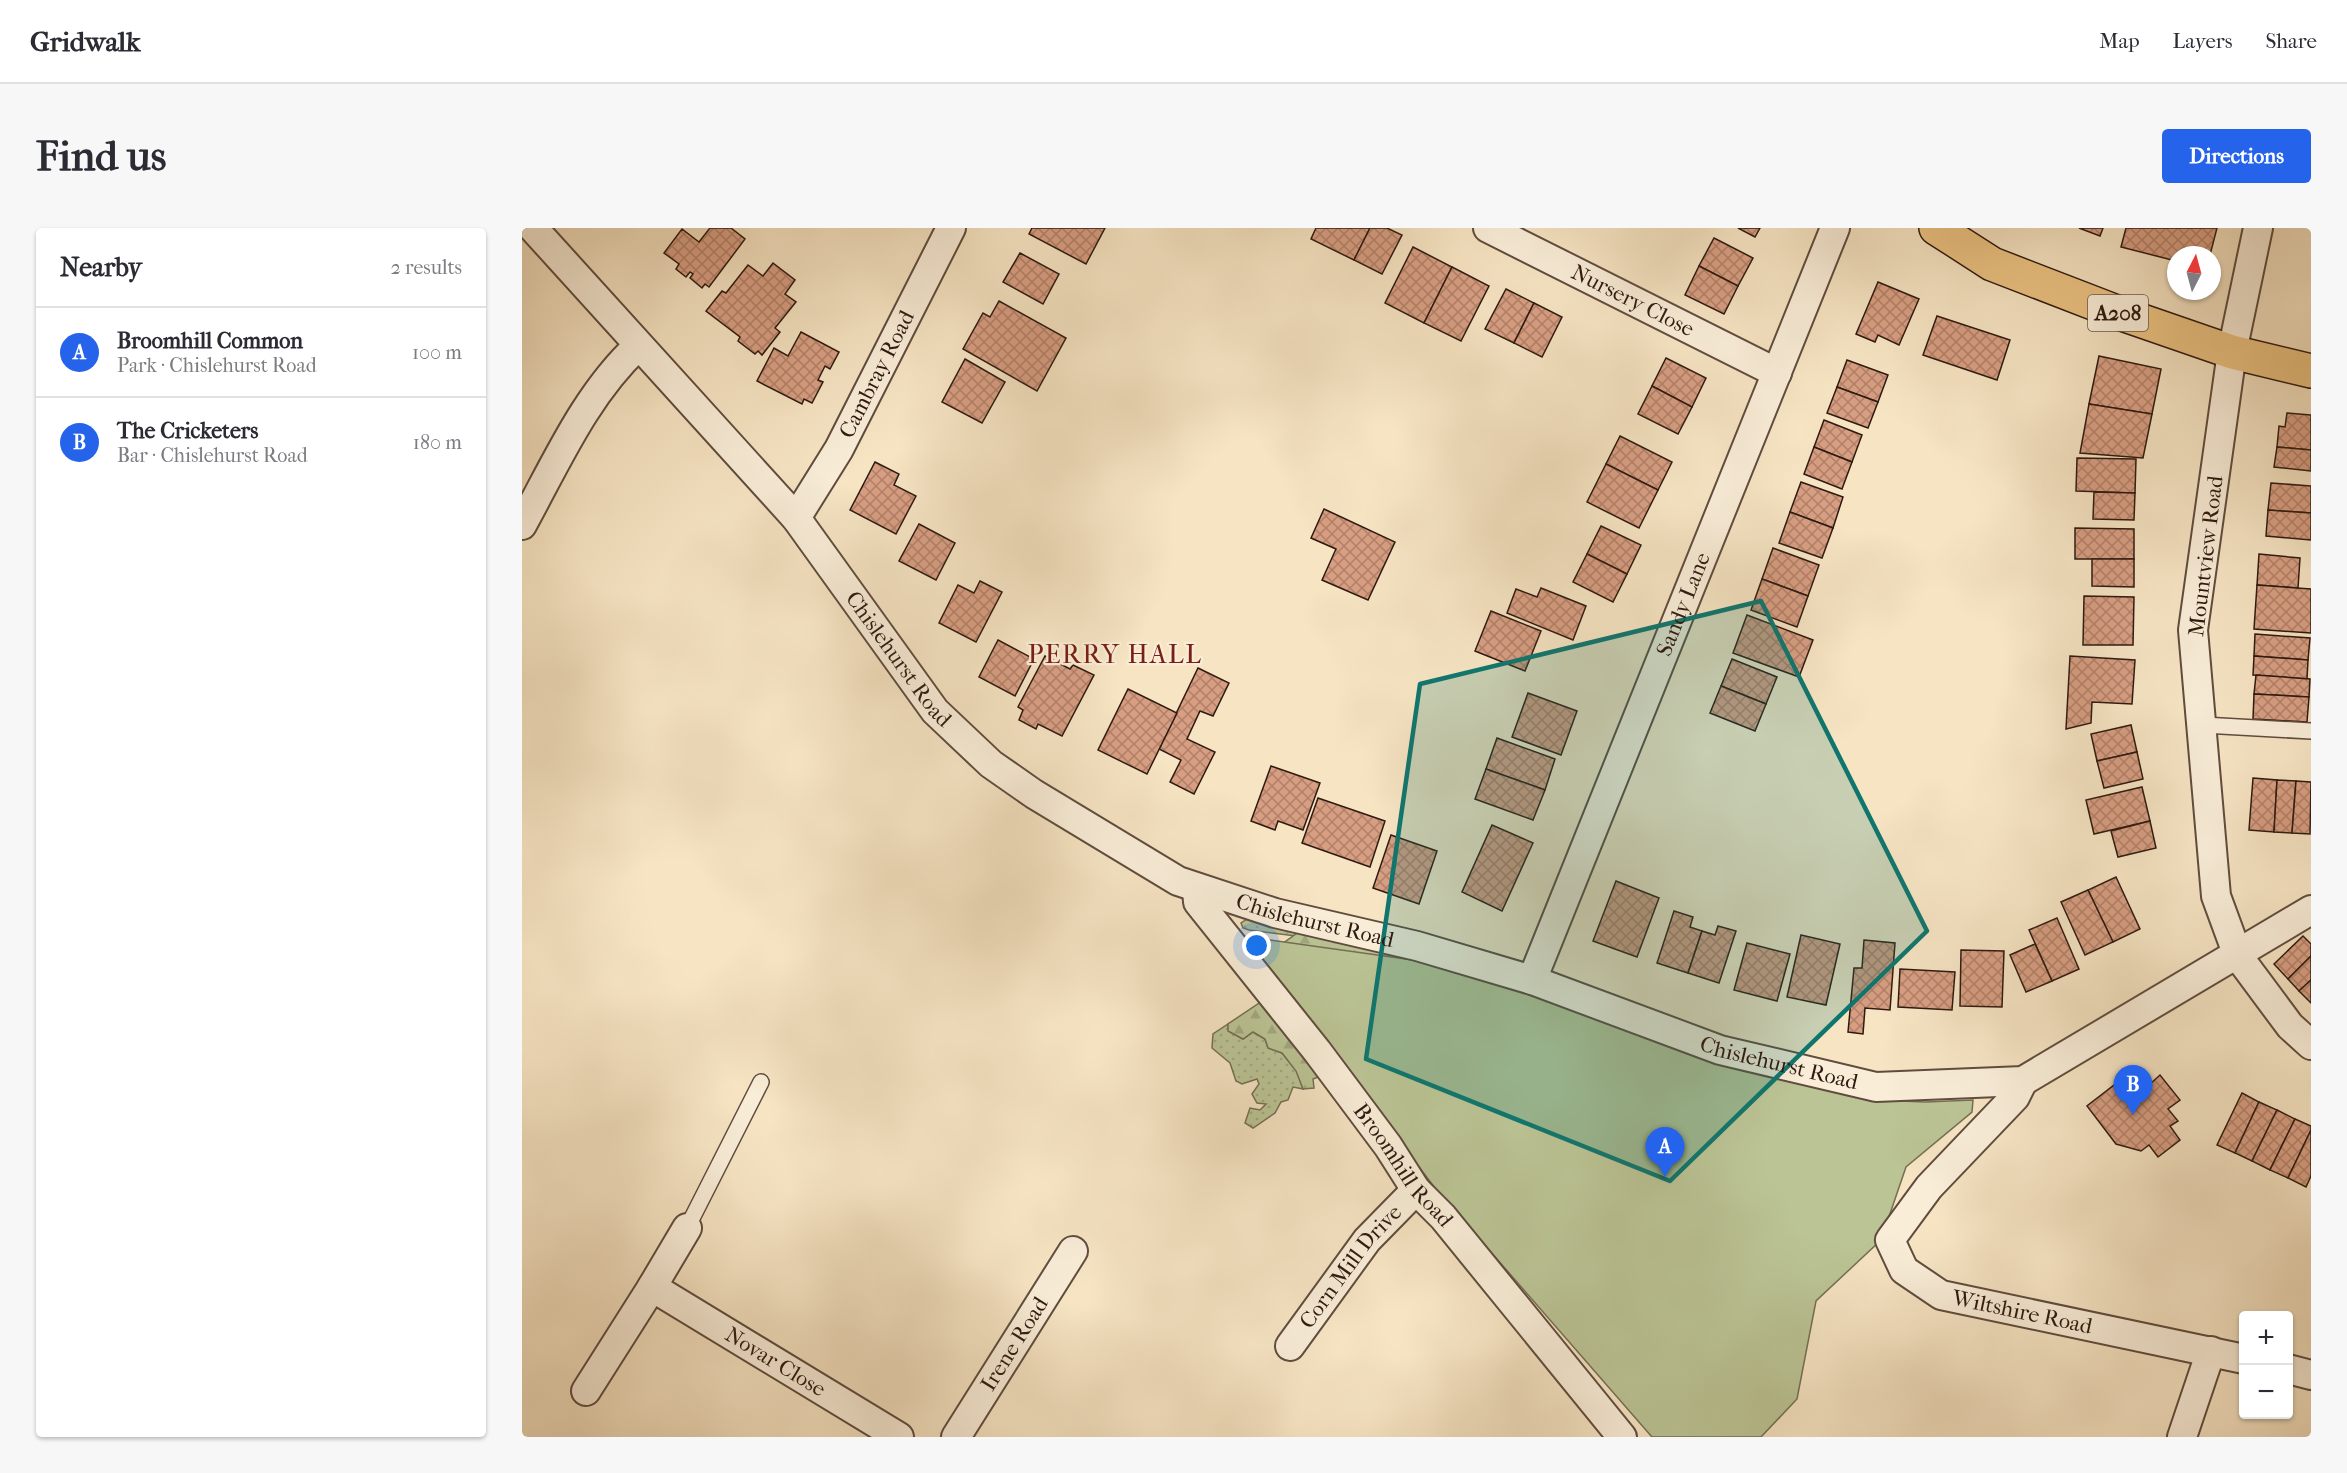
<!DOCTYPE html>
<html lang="en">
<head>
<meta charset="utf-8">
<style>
  body { margin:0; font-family:"IM FELL French Canon",serif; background:#f7f7f7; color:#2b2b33 }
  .controls { position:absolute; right:18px; bottom:18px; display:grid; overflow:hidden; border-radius:6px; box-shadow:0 2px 4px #0004 }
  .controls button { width:54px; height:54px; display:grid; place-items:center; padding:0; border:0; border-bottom:2px solid #e1e1e2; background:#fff; color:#2b2b33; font:30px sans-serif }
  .compass { position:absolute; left:1645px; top:18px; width:54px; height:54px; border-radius:50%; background:#fff; box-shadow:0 2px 4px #0004; rotate:6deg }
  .you { position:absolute; left:735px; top:718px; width:21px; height:21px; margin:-15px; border:4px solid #fff; border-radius:50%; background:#1a73e8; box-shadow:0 0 0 9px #1a73e833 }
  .badge { display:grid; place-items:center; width:39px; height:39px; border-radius:50%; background:#2563eb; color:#fff; font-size:20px; font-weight:700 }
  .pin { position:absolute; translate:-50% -50px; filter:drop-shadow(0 2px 3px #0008) }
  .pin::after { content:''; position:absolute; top:32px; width:21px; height:18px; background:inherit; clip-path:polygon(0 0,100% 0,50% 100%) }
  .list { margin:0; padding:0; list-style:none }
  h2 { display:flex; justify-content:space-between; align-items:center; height:78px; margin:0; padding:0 24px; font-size:26px }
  h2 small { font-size:20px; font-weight:400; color:#7c7c81 }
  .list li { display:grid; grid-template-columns:39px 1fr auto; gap:18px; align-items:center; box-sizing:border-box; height:90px; padding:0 24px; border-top:2px solid #e1e1e2 }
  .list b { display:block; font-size:22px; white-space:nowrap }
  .list p { margin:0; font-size:20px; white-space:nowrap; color:#7c7c81 }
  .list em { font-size:20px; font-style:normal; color:#7c7c81 }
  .map { position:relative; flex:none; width:1789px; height:1209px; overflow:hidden; border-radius:6px }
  header { display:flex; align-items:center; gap:36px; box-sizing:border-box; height:84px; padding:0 30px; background:#fff; border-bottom:2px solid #e1e1e2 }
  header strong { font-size:28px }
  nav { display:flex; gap:33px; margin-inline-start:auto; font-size:21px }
  .intro { display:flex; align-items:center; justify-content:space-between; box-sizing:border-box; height:144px; padding:0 36px }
  h1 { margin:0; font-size:42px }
  .button { padding:15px 27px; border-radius:6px; background:#2563eb; color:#fff; font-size:21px; font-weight:700 }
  main { display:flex; gap:36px; padding:0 36px }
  aside { flex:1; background:#fff; border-radius:6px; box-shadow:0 2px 4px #0004 }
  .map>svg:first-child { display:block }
  .grass { fill:url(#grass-dots); stroke:#746f53; stroke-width:1.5 }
  .forest { fill:url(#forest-firs); stroke:#746f53; stroke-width:1.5 }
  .park { fill:#bbc495; stroke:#746f53; stroke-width:1.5 }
  .building { fill:url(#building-cross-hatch); stroke:#2e1a11; stroke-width:1.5 }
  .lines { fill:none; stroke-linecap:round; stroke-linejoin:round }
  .lane-casing { stroke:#604c3e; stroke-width:18 }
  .street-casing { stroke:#604c3e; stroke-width:32 }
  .primary-casing { stroke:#2e1a11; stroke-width:36 }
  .lane { stroke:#f9edd8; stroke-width:15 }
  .street { stroke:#f9edd8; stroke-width:28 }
  .primary { stroke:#ebc282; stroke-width:33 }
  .marked { fill:#0f766e; fill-opacity:0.2; stroke:#0f766e; stroke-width:4.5; stroke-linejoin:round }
  .labels { text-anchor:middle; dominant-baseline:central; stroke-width:4.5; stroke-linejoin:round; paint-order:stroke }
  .shield { fill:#f9edd8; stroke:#6b594d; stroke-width:1.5 }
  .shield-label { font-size:21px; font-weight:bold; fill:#2e1a11 }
  .street-label { font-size:22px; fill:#2e1a11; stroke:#f9edd8 }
  .quarter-label { font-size:26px; letter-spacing:1.5px; fill:#7a1f14; stroke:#f9edd8 }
</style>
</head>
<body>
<header>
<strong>Gridwalk</strong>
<nav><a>Map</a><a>Layers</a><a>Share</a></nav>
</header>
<div class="intro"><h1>Find us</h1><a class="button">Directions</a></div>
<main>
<aside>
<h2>Nearby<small>2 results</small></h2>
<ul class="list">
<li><span class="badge">A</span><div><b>Broomhill Common</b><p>Park · Chislehurst Road</p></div><em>100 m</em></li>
<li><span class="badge">B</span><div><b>The Cricketers</b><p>Bar · Chislehurst Road</p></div><em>180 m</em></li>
</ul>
</aside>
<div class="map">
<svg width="1789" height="1209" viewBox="0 0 1789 1209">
  <defs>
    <pattern id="grass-dots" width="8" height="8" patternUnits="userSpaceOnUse" patternTransform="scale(1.5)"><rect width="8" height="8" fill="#bbc495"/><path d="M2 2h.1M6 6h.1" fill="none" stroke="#a1a87f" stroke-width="1.8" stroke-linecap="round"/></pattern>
    <pattern id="forest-firs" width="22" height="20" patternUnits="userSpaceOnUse" patternTransform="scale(1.5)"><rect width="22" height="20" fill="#bbc495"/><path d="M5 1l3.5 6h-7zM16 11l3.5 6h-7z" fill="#a1a87f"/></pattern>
    <pattern id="building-cross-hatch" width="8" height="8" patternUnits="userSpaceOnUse" patternTransform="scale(1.5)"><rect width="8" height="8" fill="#d89e82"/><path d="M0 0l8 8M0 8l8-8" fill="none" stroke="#b08069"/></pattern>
  </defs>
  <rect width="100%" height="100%" fill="#f6e4c3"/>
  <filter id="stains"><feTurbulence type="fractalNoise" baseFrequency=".00333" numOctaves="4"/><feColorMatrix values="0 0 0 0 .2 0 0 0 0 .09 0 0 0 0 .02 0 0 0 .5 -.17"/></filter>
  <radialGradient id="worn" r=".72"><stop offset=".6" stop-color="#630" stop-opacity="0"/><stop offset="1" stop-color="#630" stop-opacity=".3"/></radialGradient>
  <g class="grass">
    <polygon points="725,691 825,709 782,709 727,702 721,700 719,695"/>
    <polygon points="706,796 707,803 721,811 731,804 743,811 746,820 760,825 775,843 781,861 771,859 766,872 759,874 753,885 731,900 723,895 728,880 738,882 744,876 735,875 730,866 737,856 735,851 720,856 714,853 708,835 690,820 691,806"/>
  </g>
  <polygon class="forest" points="815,685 825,688 874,722 876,741 785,831 799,848 791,851 792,860 781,861 774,843 760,825 746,820 743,811 731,804 721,811 706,803 706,796 740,773 760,716 785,698"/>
  <polygon class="park" points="720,708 991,746 1356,872 1403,874 1451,872 1450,884 1384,939 1359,1012 1294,1073 1275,1171 1239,1209 1130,1209 913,960"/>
  <g class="building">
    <polygon points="188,0 209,0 223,11 187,59 183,56 180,60 168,50 171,46 168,44 164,49 154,41 157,36 142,25 160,1 177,14"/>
    <polygon points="510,0 583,0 564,36 507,6"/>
    <polygon points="794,0 848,0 832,32 789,11"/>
    <polygon points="848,0 865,0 880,7 860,46 832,32"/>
    <polygon points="1216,0 1238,0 1233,9"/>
    <polygon points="1557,0 1581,0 1578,8"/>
    <polygon points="1604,0 1695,0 1688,27 1654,27 1654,33 1599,19"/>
    <polygon points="1192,10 1231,30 1216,58 1177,38"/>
    <polygon points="891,19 930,39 902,95 863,75"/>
    <polygon points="498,25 537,46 521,76 481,54"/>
    <polygon points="251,35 273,52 263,66 274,74 253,100 258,104 240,127 236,123 233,126 216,113 218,109 184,83 200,63 204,65 226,37 241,48"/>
    <polygon points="1177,38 1216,58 1202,86 1163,67"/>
    <polygon points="930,39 967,58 939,113 902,95"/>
    <polygon points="1356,54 1397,71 1377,117 1356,107 1353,114 1334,106"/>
    <polygon points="984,61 1012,75 992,115 963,101"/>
    <polygon points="477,73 544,110 515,163 441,121 461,85 468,89"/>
    <polygon points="1012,75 1040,89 1020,129 992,115"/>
    <polygon points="1415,88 1488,112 1475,152 1401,127"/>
    <polygon points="279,104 317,124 308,141 303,138 296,152 301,154 290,175 282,171 280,176 235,153 252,120 266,128"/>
    <polygon points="1577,128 1639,141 1630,186 1567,176"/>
    <polygon points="1144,130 1184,150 1170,179 1130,158"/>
    <polygon points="443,131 483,154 460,195 420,174"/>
    <polygon points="1325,132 1366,147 1356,174 1315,159"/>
    <polygon points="1130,158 1170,179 1156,206 1116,186"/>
    <polygon points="1315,159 1356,174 1346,200 1305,185"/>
    <polygon points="1567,176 1630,186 1621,230 1558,225"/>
    <polygon points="1765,185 1789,187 1789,222 1755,219 1757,198 1763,199"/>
    <polygon points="1302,192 1340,207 1330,234 1292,219"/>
    <polygon points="1098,208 1150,234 1136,262 1084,236"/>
    <polygon points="1292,219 1330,234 1320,261 1282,246"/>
    <polygon points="1755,219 1789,222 1789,243 1752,239"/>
    <polygon points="1555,230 1614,231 1613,265 1554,263"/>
    <polygon points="353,234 377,246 372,257 394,268 374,306 328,282"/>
    <polygon points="1084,236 1136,262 1117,300 1065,274"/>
    <polygon points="1279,254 1321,269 1311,300 1268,284"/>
    <polygon points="1749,255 1789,258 1789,285 1746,282"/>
    <polygon points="1572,264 1613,265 1612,292 1571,291"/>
    <polygon points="802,281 873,314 846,372 800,352 814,321 789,310"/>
    <polygon points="1746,282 1789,285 1789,312 1744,308"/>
    <polygon points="1268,284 1311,300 1300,330 1257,315"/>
    <polygon points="397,296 433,315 414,352 377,333"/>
    <polygon points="1079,298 1119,317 1105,346 1065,326"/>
    <polygon points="1553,300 1612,301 1612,331 1553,331"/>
    <polygon points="1251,320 1297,337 1286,368 1240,351"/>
    <polygon points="1065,326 1105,346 1091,374 1051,354"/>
    <polygon points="1737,326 1778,330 1776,360 1735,357"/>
    <polygon points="1570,331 1612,331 1612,359 1570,358"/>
    <polygon points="1240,351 1286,368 1275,399 1229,382"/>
    <polygon points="458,353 480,364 454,414 417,395 436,357 452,365"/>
    <polygon points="1735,357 1789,361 1789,405 1732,401"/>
    <polygon points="1019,360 1064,378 1051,412 985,385 994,361 1015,369"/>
    <polygon points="1562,368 1612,369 1611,417 1561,417"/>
    <polygon points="969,383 1019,403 1003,443 953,423"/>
    <polygon points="1225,387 1291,412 1277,449 1211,425"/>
    <polygon points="1733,406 1788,410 1786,432 1732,428"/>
    <polygon points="476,412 512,431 493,468 457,449"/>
    <polygon points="523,428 548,441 551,437 572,447 540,508 516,496 514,501 497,492 501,482 496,479"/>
    <polygon points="1548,428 1613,432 1610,476 1570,474 1569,495 1544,501"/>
    <polygon points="1732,428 1786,432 1785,451 1731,447"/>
    <polygon points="1210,431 1255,449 1244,476 1199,458"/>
    <polygon points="676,440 707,455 691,488 678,483 665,511 693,524 672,566 648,554 659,532 637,521"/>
    <polygon points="1734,447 1788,451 1787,469 1732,466"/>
    <polygon points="1199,458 1244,476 1233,503 1188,485"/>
    <polygon points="606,461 655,485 625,546 576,522"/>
    <polygon points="1006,465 1055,483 1039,527 990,509"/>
    <polygon points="1732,466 1787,469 1785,494 1731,491"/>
    <polygon points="1609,497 1615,524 1575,533 1569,506"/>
    <polygon points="975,510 1033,531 1023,562 964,541"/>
    <polygon points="1615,524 1621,551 1582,560 1575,533"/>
    <polygon points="749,538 798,555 781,602 756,593 753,602 729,593"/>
    <polygon points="964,541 1023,562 1011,592 953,571"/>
    <polygon points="1731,550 1755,552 1752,604 1727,602"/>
    <polygon points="1755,552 1774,553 1770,605 1752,604"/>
    <polygon points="1774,553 1789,554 1788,606 1770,605"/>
    <polygon points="1620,559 1628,593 1572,606 1564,572"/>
    <polygon points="796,570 863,593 848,639 780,615"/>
    <polygon points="1628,593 1634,620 1596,629 1589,603"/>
    <polygon points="970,597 1011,615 980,683 940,664"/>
    <polygon points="869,607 915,623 897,676 851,660"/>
    <polygon points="1594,649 1618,701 1591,714 1566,662"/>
    <polygon points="1094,653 1137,670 1115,729 1071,713"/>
    <polygon points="1566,662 1591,714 1563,727 1539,674"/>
    <polygon points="1152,683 1171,689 1168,699 1180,703 1166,745 1135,735"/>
    <polygon points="1535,690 1557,741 1530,753 1507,702"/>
    <polygon points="1196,698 1214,703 1197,755 1166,745 1180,703 1193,707"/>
    <polygon points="1279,707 1318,716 1304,777 1265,769"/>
    <polygon points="1781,708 1789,716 1789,728 1766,751 1752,736"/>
    <polygon points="1342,712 1373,715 1368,782 1343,780 1341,806 1326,804 1332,740 1340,740"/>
    <polygon points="1225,715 1268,726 1255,773 1212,762"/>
    <polygon points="1513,716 1530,753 1504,764 1488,727"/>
    <polygon points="1439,722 1482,723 1480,779 1438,778"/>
    <polygon points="1789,728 1789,752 1777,763 1766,751"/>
    <polygon points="1378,741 1433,744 1430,782 1376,779"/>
    <polygon points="1789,752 1789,775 1777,763"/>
    <polygon points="1614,840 1627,857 1638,847 1658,872 1646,881 1656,893 1648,898 1658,912 1636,929 1627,917 1619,923 1594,916 1565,878"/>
    <polygon points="1720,865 1737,874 1713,925 1695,917"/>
    <polygon points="1737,874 1755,882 1730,933 1713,925"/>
    <polygon points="1755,882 1773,891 1748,942 1730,933"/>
    <polygon points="1773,891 1789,898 1789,902 1766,950 1748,942"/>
    <polygon points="1789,902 1789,948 1784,959 1766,950"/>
  </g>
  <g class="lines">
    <defs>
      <g id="lane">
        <polyline points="1681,497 1789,503"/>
        <polyline points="165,1000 239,854"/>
      </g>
      <g id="street">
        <path id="s1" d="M11 0 274 290 413 483 469 536 512 566 656 653 753 685 895 718 1010 752 1198 822 1354 859 1501 853 1789 682"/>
        <path id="s2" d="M966 0 1255 145"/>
        <polyline points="1736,0 1710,124 1671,402 1694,668 1716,728 1768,798 1789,817"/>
        <path id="s3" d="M274 290 317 221 429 0"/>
        <path d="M0 297C34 235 64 166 116 118"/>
        <path id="s4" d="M675 660 676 674 795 823 866 918 894 962 921 989 1100 1209"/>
        <path id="s5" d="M1010 752 1313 0"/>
        <path id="s6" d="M1501 853 1493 869 1407 959 1368 1012 1382 1042 1419 1067 1722 1131"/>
        <path id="s7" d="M165 1000 130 1059 377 1209"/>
        <path id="s8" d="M768 1118 845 1012 894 962"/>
        <polyline points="1766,1141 1789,1147"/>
        <polyline points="64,1163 130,1059"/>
        <path id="s9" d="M434 1209 551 1023"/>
        <polyline points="1660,1209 1689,1123"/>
      </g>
      <polyline id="primary" points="1414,0 1470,36 1597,85 1710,124 1789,143"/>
    </defs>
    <use href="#lane" class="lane-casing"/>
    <use href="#street" class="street-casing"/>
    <use href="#primary" class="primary-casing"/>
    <use href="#lane" class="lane"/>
    <use href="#street" class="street"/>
    <use href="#primary" class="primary"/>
  </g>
  <path class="marked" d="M1239 373 1405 703 1148 953 844 831 898 456Z"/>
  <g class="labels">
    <rect class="shield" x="1566" y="67" width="60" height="36" rx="4.5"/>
    <g class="shield-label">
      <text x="1596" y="85">A208</text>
    </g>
    <g class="street-label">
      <text stroke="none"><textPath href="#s2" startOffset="162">Nursery Close</textPath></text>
      <text stroke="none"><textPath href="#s3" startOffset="165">Cambray Road</textPath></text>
      <text transform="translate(1684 328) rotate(-83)">Mountview Road</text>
      <text stroke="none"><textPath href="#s5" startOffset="405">Sandy Lane</textPath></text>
      <text stroke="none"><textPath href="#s1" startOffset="566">Chislehurst Road</textPath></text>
      <text stroke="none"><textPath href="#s1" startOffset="1070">Chislehurst Road</textPath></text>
      <text stroke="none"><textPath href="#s1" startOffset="1556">Chislehurst Road</textPath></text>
      <text stroke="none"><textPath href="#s4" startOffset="348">Broomhill Road</textPath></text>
      <text stroke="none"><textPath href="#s8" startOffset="100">Corn Mill Drive</textPath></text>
      <text stroke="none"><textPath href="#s6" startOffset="369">Wiltshire Road</textPath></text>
      <text stroke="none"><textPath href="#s9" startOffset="110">Irene Road</textPath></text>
      <text stroke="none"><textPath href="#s7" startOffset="213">Novar Close</textPath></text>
    </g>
    <g class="quarter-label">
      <text x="593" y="426">PERRY HALL</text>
    </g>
  </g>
  <rect width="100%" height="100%" filter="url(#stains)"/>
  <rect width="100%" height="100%" fill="url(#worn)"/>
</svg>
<div class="controls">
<button>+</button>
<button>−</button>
</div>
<svg class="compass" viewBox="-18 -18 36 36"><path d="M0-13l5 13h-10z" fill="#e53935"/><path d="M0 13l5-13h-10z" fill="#7c7c81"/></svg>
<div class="you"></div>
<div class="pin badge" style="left:1143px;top:949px">A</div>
<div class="pin badge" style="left:1611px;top:887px">B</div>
</div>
</main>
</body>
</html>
